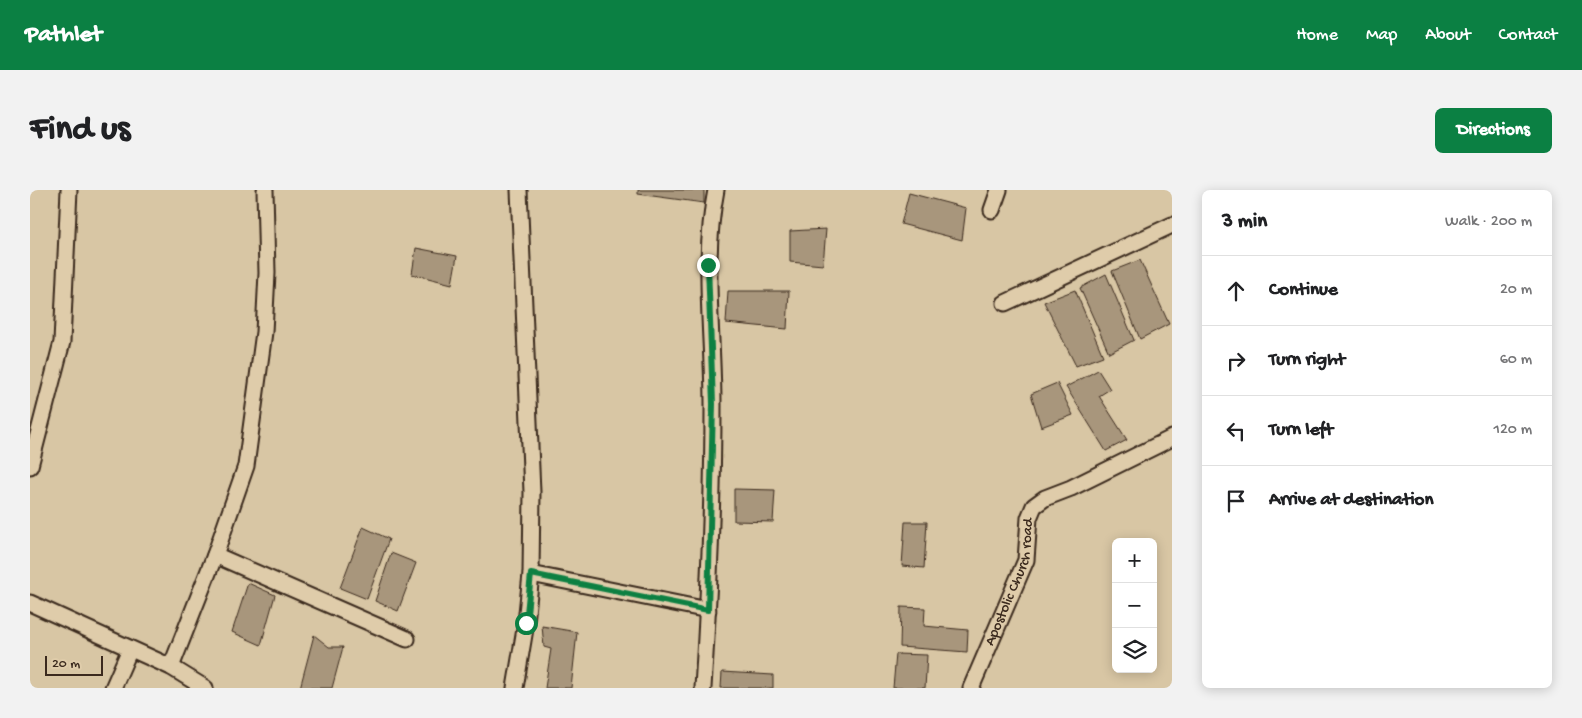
<!DOCTYPE html>
<html lang="en">
<head>
<meta charset="utf-8">
<style>
  body { margin:0; font-family:"Gochi Hand",sans-serif; background:#f2f2f2; color:#202124 }
  .controls { position:absolute; right:15px; bottom:15px; display:grid; overflow:hidden; border-radius:8px; box-shadow:0 2px 12px #0003 }
  .controls button { width:45px; height:45px; display:grid; place-items:center; padding:0; border:0; border-bottom:1px solid #e0e0e0; background:#fff; color:#202124; font:25px sans-serif }
  .scale { position:absolute; left:15px; bottom:12px; width:58px; box-sizing:border-box; padding-left:5px; border:2px solid #3b2a1e; border-top:0; font-size:14px; line-height:18px; white-space:nowrap; color:#3b2a1e; -webkit-text-stroke:4px #dfccaa; paint-order:stroke }
  .stop { position:absolute; width:15px; height:15px; margin:-11px; border:4px solid #0b8043; border-radius:50%; background:#fff }
  .stop.end { background:#0b8043; border-color:#fff; box-shadow:0 1px 5px #0008 }
  .list { margin:0; padding:0; list-style:none }
  h2 { display:flex; justify-content:space-between; align-items:center; height:65px; margin:0; padding:0 20px; font-size:21px }
  h2 small { font-size:16px; font-weight:400; color:#757577 }
  .list li { display:grid; grid-template-columns:32px 1fr auto; gap:15px; align-items:center; box-sizing:border-box; height:70px; padding:0 20px; border-top:1px solid #e0e0e0 }
  .list b { display:block; font-size:19px; white-space:nowrap }
  .list em { font-size:16px; font-style:normal; color:#757577 }
  .icon { flex:none; width:28px; height:28px; fill:none; stroke:currentColor; stroke-width:2; stroke-linecap:round; stroke-linejoin:round }
  .map { position:relative; flex:none; width:1142px; height:498px; overflow:hidden; border-radius:8px }
  header { display:flex; align-items:center; gap:30px; box-sizing:border-box; height:70px; padding:0 25px; background:#0b8043; color:#fff }
  header strong { font-size:24px }
  nav { display:flex; gap:28px; margin-inline-start:auto; font-size:18px }
  .intro { display:flex; align-items:center; justify-content:space-between; box-sizing:border-box; height:120px; padding:0 30px }
  h1 { margin:0; font-size:35px }
  .button { padding:12px 22px; border-radius:8px; background:#0b8043; color:#fff; font-size:18px; font-weight:700 }
  main { display:flex; gap:30px; padding:0 30px }
  aside { flex:1; background:#fff; border-radius:8px; box-shadow:0 2px 12px #0003 }
  .map>svg:first-child { display:block }
  .building { fill:#a8967b; stroke:#3b2a1e }
  .lines { fill:none; stroke-linecap:round; stroke-linejoin:round }
  .minor-casing { stroke:#3b2a1e; stroke-width:19 }
  .minor { stroke:#dfccaa; stroke-width:15 }
  .route { stroke:#0b8043; stroke-width:6 }
  .labels { text-anchor:middle; dominant-baseline:central; stroke-width:5; stroke-linejoin:round; paint-order:stroke }
  .street-label { font-size:15px; fill:#3b2a1e; stroke:#dfccaa }
</style>
</head>
<body>
<header>
<strong>Pathlet</strong>
<nav><a>Home</a><a>Map</a><a>About</a><a>Contact</a></nav>
</header>
<div class="intro"><h1>Find us</h1><a class="button">Directions</a></div>
<main>
<div class="map">
<svg width="1142" height="498" viewBox="0 0 1142 498">
  <rect width="100%" height="100%" fill="#d8c6a4"/>
  <filter id="ink" filterUnits="userSpaceOnUse"><feTurbulence type="fractalNoise" baseFrequency=".02" numOctaves="2"/><feDisplacementMap in="SourceGraphic" scale="10" xChannelSelector="R" yChannelSelector="G"/><feConvolveMatrix kernelMatrix="1 2 1 2 8 2 1 2 1" color-interpolation-filters="sRGB"/></filter>
  <g filter="url(#ink)">
    <g class="building">
      <polygon points="608,0 674,0 674,13 608,4"/>
      <polygon points="879,3 936,18 932,50 871,34"/>
      <polygon points="796,39 793,75 760,72 760,41"/>
      <polygon points="386,58 427,66 422,94 382,84"/>
      <polygon points="1110,70 1139,134 1110,149 1082,81"/>
      <polygon points="1076,84 1104,150 1079,163 1050,98"/>
      <polygon points="1045,100 1073,166 1046,176 1014,112"/>
      <polygon points="698,101 759,101 757,139 696,133"/>
      <polygon points="1068,180 1080,199 1069,206 1097,250 1076,261 1036,197"/>
      <polygon points="1027,193 1043,225 1011,237 1001,204"/>
      <polygon points="704,299 745,300 743,332 704,331"/>
      <polygon points="875,332 897,332 894,378 872,376"/>
      <polygon points="333,337 359,349 337,409 310,398"/>
      <polygon points="361,363 386,373 368,421 345,411"/>
      <polygon points="218,393 245,405 231,455 202,442"/>
      <polygon points="871,417 895,418 894,436 938,440 937,462 870,457"/>
      <polygon points="512,436 547,442 541,498 515,498 521,459 514,457"/>
      <polygon points="284,445 299,457 313,457 302,498 270,498"/>
      <polygon points="866,464 897,465 895,498 863,498"/>
      <polygon points="692,482 743,485 743,498 691,498"/>
    </g>
    <g class="lines">
      <defs>
        <g id="minor">
          <polyline points="962,20 969,0"/>
          <polyline points="975,113 1142,35"/>
          <polyline points="0,276 32,152 39,0"/>
          <polyline points="185,365 377,449"/>
          <polyline points="501,384 678,420"/>
          <polyline points="0,413 141,477 175,498"/>
          <polyline points="141,477 185,365 216,276 234,142 237,83 235,0"/>
          <polyline points="83,498 100,459"/>
          <polyline points="485,498 496,433 501,384 502,302 489,0"/>
          <path d="M673 498C679 404 683 309 683 215 683 143 672 71 686 0"/>
          <path id="s1" d="M941 498 996 370 999 328 1004 316 1015 308 1041 298 1142 248"/>
        </g>
      </defs>
      <use href="#minor" class="minor-casing"/>
      <use href="#minor" class="minor"/>
    </g>
  </g>
  <g class="lines" filter="url(#ink)">
    <polyline class="route" points="496,433 501,384 678,420 683,214 678,75"/>
  </g>
  <g class="labels">
    <g class="street-label">
      <text stroke="none"><textPath href="#s1" startOffset="114">Apostolic Church road</textPath></text>
    </g>
  </g>
</svg>
<div class="controls">
<button>+</button>
<button>−</button>
<button><svg class="icon" aria-label="layers" viewBox="0 0 24 24"><path d="M12 4l9 5-9 5-9-5zM3 14l9 5 9-5"/></svg></button>
</div>
<div class="scale">20 m</div>
<div class="stop" style="left:496px;top:433px"></div>
<div class="stop end" style="left:678px;top:75px"></div>
</div>
<aside>
<h2>3 min<small>Walk · 200 m</small></h2>
<ul class="list">
<li><svg class="icon" aria-label="ahead" viewBox="0 0 24 24"><path d="M12 20V5M6 11l6-6 6 6"/></svg><div><b>Continue</b></div><em>20 m</em></li>
<li><svg class="icon" aria-label="right" viewBox="0 0 24 24"><path d="M7 20v-9h11M14 6l5 5-5 5"/></svg><div><b>Turn right</b></div><em>60 m</em></li>
<li><svg class="icon" aria-label="left" viewBox="0 0 24 24"><path d="M17 20v-9H6M10 6l-5 5 5 5"/></svg><div><b>Turn left</b></div><em>120 m</em></li>
<li><svg class="icon" aria-label="arrive" viewBox="0 0 24 24"><path d="M6 21V4h12l-3 4 3 4H6"/></svg><div><b>Arrive at destination</b></div></li>
</ul>
</aside>
</main>
</body>
</html>
